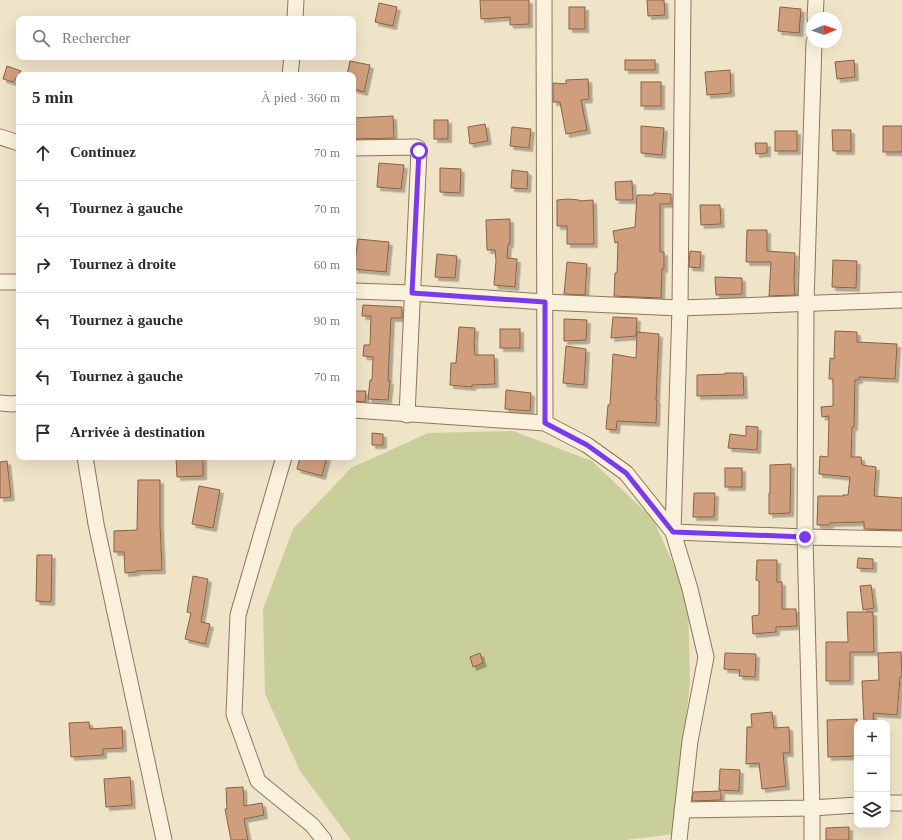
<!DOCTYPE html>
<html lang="fr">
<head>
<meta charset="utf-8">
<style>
  body { margin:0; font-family:Georgia,serif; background:#f7f7f7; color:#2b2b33 }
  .controls { position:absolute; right:12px; bottom:12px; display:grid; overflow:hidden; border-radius:8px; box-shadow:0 4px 16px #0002 }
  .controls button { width:36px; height:36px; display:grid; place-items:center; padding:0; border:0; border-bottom:1px solid #e1e1e2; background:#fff; color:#2b2b33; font:20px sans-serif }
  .compass { position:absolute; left:806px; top:12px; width:36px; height:36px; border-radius:50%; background:#fff; box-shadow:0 4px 16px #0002; rotate:88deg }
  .stop { position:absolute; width:12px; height:12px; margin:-9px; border:3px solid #7c3aed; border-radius:50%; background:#fff }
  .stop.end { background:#7c3aed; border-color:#fff; box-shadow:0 1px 4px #0008 }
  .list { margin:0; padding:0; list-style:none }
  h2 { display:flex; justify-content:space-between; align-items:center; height:52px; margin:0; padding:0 16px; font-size:17px }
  h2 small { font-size:13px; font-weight:400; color:#7c7c81 }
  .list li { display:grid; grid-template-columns:26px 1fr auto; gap:12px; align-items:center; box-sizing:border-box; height:56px; padding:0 16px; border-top:1px solid #e1e1e2 }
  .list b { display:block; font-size:15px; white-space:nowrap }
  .list em { font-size:13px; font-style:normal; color:#7c7c81 }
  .icon { flex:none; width:22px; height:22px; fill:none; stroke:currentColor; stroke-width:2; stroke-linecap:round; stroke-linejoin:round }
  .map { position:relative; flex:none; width:902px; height:840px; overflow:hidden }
  .search { position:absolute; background:#fff; box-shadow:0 4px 16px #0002; left:16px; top:16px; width:340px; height:44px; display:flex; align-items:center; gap:10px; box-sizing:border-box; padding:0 14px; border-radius:8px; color:#7c7c81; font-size:15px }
  .panel { position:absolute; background:#fff; box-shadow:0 4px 16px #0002; left:16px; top:72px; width:340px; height:388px; border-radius:8px }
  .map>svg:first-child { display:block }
  .green { fill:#c9cf9b }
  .building { fill:#cf9f7d; stroke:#8d5f41; filter:url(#shadow) }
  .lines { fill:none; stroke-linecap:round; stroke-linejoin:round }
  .minor-casing { stroke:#8d765c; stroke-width:17 }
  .minor { stroke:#faf1dc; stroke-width:15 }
  .route { stroke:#7c3aed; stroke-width:5 }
</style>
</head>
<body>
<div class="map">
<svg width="902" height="840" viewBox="0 0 902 840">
  <defs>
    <filter id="shadow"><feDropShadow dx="3.5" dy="3.5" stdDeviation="0" flood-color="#0004"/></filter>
  </defs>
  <rect width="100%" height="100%" fill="#f0e4c8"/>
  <polygon class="green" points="513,431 592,461 653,519 688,597 690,682 674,834 625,840 351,840 300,771 265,694 263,609 293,529 351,468 428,433"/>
  <g class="building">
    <polygon points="480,0 529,0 529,24 510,25 510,17 481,19"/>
    <polygon points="647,0 664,0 665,15 648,16"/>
    <polygon points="379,3 397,7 393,26 375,22"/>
    <rect x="569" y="7" width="16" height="22"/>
    <polygon points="780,7 801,9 799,33 778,31"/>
    <rect x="625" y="60" width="30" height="10"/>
    <polygon points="854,60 855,77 837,79 835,62"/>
    <polygon points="350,61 370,65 364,92 353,89 353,75 347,75"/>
    <polygon points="7,66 21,71 13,82 3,79"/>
    <polygon points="730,70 731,93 707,95 705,72"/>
    <polygon points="588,79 589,99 581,100 587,130 566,134 560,102 553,102 553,83 566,84 566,80"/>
    <rect x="641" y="82" width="20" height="24"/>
    <polygon points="393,116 394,138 353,139 353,118"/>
    <rect x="434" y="120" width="14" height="19"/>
    <polygon points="485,124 488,141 470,144 468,127"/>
    <polygon points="641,126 664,128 662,155 641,153"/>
    <rect x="883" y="126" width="19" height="26"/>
    <polygon points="512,127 531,129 529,148 510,146"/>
    <polygon points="832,130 851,130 851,151 833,151"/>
    <rect x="775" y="131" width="22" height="20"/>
    <polygon points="755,143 767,143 767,153 756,154"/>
    <polygon points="379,163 404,165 401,189 377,187"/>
    <polygon points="440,168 461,169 460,193 440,192"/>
    <polygon points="512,170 528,172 527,189 511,188"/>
    <polygon points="632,181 633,200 616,200 615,182"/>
    <polygon points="654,193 671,194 671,204 660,204 660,252 664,252 664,269 662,269 661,298 614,296 615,273 617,273 618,242 615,243 613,231 635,227 637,195 654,195"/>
    <polygon points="568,199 579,200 579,201 593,200 594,244 567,244 567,226 557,226 557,200"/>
    <polygon points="700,205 720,205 721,224 701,225"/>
    <polygon points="510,219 510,244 508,244 507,258 517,259 515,287 494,285 496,261 495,250 487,250 486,220"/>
    <polygon points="747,230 767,230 767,251 795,253 794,281 795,295 769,296 771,262 746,262"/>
    <polygon points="358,239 389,242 386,272 354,269"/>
    <polygon points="690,251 701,252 700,268 689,267"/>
    <polygon points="437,254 457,256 455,278 435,277"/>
    <polygon points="833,260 857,261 856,288 832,287"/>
    <polygon points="567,262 587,264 585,295 564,294"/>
    <polygon points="715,277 742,278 742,294 716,295"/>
    <polygon points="363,305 402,307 402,318 391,318 388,381 390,381 388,400 368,399 370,380 372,380 373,357 363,356 364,345 370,345 371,316 362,316"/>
    <polygon points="613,317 637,318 636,336 611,338"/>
    <polygon points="564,319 587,320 586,340 564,341"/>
    <polygon points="459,327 475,328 474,343 475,355 494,355 495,384 472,385 472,387 450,385 451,363 456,363"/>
    <rect x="500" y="329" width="20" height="19"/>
    <polygon points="835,331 857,332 857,342 897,344 895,379 859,377 859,380 855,380 854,427 852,427 851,457 861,457 862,465 876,467 874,496 902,498 902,530 864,529 864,522 830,523 829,525 817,525 818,496 843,496 843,495 848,495 850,477 819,474 820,456 828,457 829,416 822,417 821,407 833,406 833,379 829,379 830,358 834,359"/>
    <polygon points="637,332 659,334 656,400 657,400 656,423 617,421 616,430 606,429 608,405 610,405 613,354 636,358"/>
    <polygon points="566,346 586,349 584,385 563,383"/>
    <polygon points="725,373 743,373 744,395 697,396 697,375 725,374"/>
    <polygon points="506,390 531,393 530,411 505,409"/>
    <polygon points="353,391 366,391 365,402 353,401"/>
    <polygon points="746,426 758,427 757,450 728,448 730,434 746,436"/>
    <polygon points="372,433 383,434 383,445 372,445"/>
    <polygon points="176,457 203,457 203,476 177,477"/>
    <polygon points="300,457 327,457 322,476 297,469"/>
    <polygon points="7,461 11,497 0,498 0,462"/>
    <polygon points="791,464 790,513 769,514 769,493 770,493 770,465"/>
    <rect x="725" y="468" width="17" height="19"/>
    <polygon points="138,480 160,480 160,524 162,570 136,571 136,572 125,573 124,552 114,552 114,531 137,530"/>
    <polygon points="199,486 220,490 213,528 192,524"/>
    <polygon points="694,493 715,493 714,517 693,517"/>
    <polygon points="37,555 52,555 51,602 36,601"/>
    <polygon points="858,558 873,559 873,569 857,568"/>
    <polygon points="757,560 777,560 777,582 782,582 782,609 796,609 797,626 776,627 776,632 753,634 752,616 759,615 759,581 756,580"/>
    <polygon points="193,576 208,579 201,622 210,624 205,644 185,639 191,613 187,612"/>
    <polygon points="871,585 874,608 863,610 860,586"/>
    <polygon points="847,612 873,612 874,652 850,652 850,681 826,681 826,642 848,642"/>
    <polygon points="901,652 902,677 900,677 897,715 873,713 874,723 864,723 862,681 879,680 878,653"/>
    <polygon points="480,653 483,663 473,667 470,657"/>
    <polygon points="725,653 756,654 755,677 739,676 740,670 724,669"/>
    <polygon points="772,712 774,728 789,727 790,753 783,753 786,786 762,789 759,763 746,764 747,727 752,727 751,714"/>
    <polygon points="857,719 857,756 828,757 827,720"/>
    <polygon points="89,722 90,729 122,727 123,748 103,749 103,755 71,757 69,723"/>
    <polygon points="720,769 740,770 739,791 719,790"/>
    <polygon points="130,777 132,805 106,807 104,779"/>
    <polygon points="243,787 244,806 262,803 264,815 244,819 248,840 231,840 225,809 227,809 226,788"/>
    <polygon points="721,791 721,800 692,801 693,792"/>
    <polygon points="849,827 849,840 826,840 826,828"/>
  </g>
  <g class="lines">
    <defs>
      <g id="minor">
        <polyline points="544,0 545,423"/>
        <polyline points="815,18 816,0"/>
        <polyline points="295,19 296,0"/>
        <polyline points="290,75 292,57"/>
        <polyline points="0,137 19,143"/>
        <polyline points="353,148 416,147 418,148 419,151 407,415"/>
        <polyline points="0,282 19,282"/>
        <polyline points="353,291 412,293 545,302 680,308 902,300"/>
        <polyline points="0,403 12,404 19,403"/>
        <polyline points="353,410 545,423 587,445 626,473 673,532 805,537 902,539"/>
        <polyline points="85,457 96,524 164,840"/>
        <polyline points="284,457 238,615 234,714 258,781 312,825 324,840"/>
        <polyline points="887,803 902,803"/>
        <polyline points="682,810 812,808 857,805"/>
        <polyline points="679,840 690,741 706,657 690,589 673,532 680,308 683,0"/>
        <polyline points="812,840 812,808 805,537 806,303 814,42"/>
      </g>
    </defs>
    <use href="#minor" class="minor-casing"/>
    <use href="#minor" class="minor"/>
  </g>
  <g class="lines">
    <polyline class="route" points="419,151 412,293 545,302 545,423 587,445 626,473 673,532 805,537"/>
  </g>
</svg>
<div class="controls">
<button>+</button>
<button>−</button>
<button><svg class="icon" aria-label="layers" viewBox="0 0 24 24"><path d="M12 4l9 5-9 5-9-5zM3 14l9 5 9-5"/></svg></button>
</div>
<svg class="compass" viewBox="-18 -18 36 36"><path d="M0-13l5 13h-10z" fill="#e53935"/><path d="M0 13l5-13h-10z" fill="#7c7c81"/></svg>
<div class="stop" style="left:419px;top:151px"></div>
<div class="stop end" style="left:805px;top:537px"></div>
<div class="search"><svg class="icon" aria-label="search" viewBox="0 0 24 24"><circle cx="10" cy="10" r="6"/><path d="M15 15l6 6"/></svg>Rechercher</div>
<section class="panel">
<h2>5 min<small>À pied · 360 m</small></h2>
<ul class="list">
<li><svg class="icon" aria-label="ahead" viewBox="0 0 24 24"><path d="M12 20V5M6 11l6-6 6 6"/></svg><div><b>Continuez</b></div><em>70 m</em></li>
<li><svg class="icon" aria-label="left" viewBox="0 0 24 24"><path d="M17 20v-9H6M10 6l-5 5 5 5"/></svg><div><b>Tournez à gauche</b></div><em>70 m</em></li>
<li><svg class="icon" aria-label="right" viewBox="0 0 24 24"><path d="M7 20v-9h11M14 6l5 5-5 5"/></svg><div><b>Tournez à droite</b></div><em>60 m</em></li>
<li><svg class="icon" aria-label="left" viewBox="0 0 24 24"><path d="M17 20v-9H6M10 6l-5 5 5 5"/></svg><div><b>Tournez à gauche</b></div><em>90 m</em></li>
<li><svg class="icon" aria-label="left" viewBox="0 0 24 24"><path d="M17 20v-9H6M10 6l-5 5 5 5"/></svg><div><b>Tournez à gauche</b></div><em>70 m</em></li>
<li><svg class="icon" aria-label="arrive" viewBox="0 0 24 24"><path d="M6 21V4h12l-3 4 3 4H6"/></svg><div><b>Arrivée à destination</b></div></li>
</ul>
</section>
</div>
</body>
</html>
